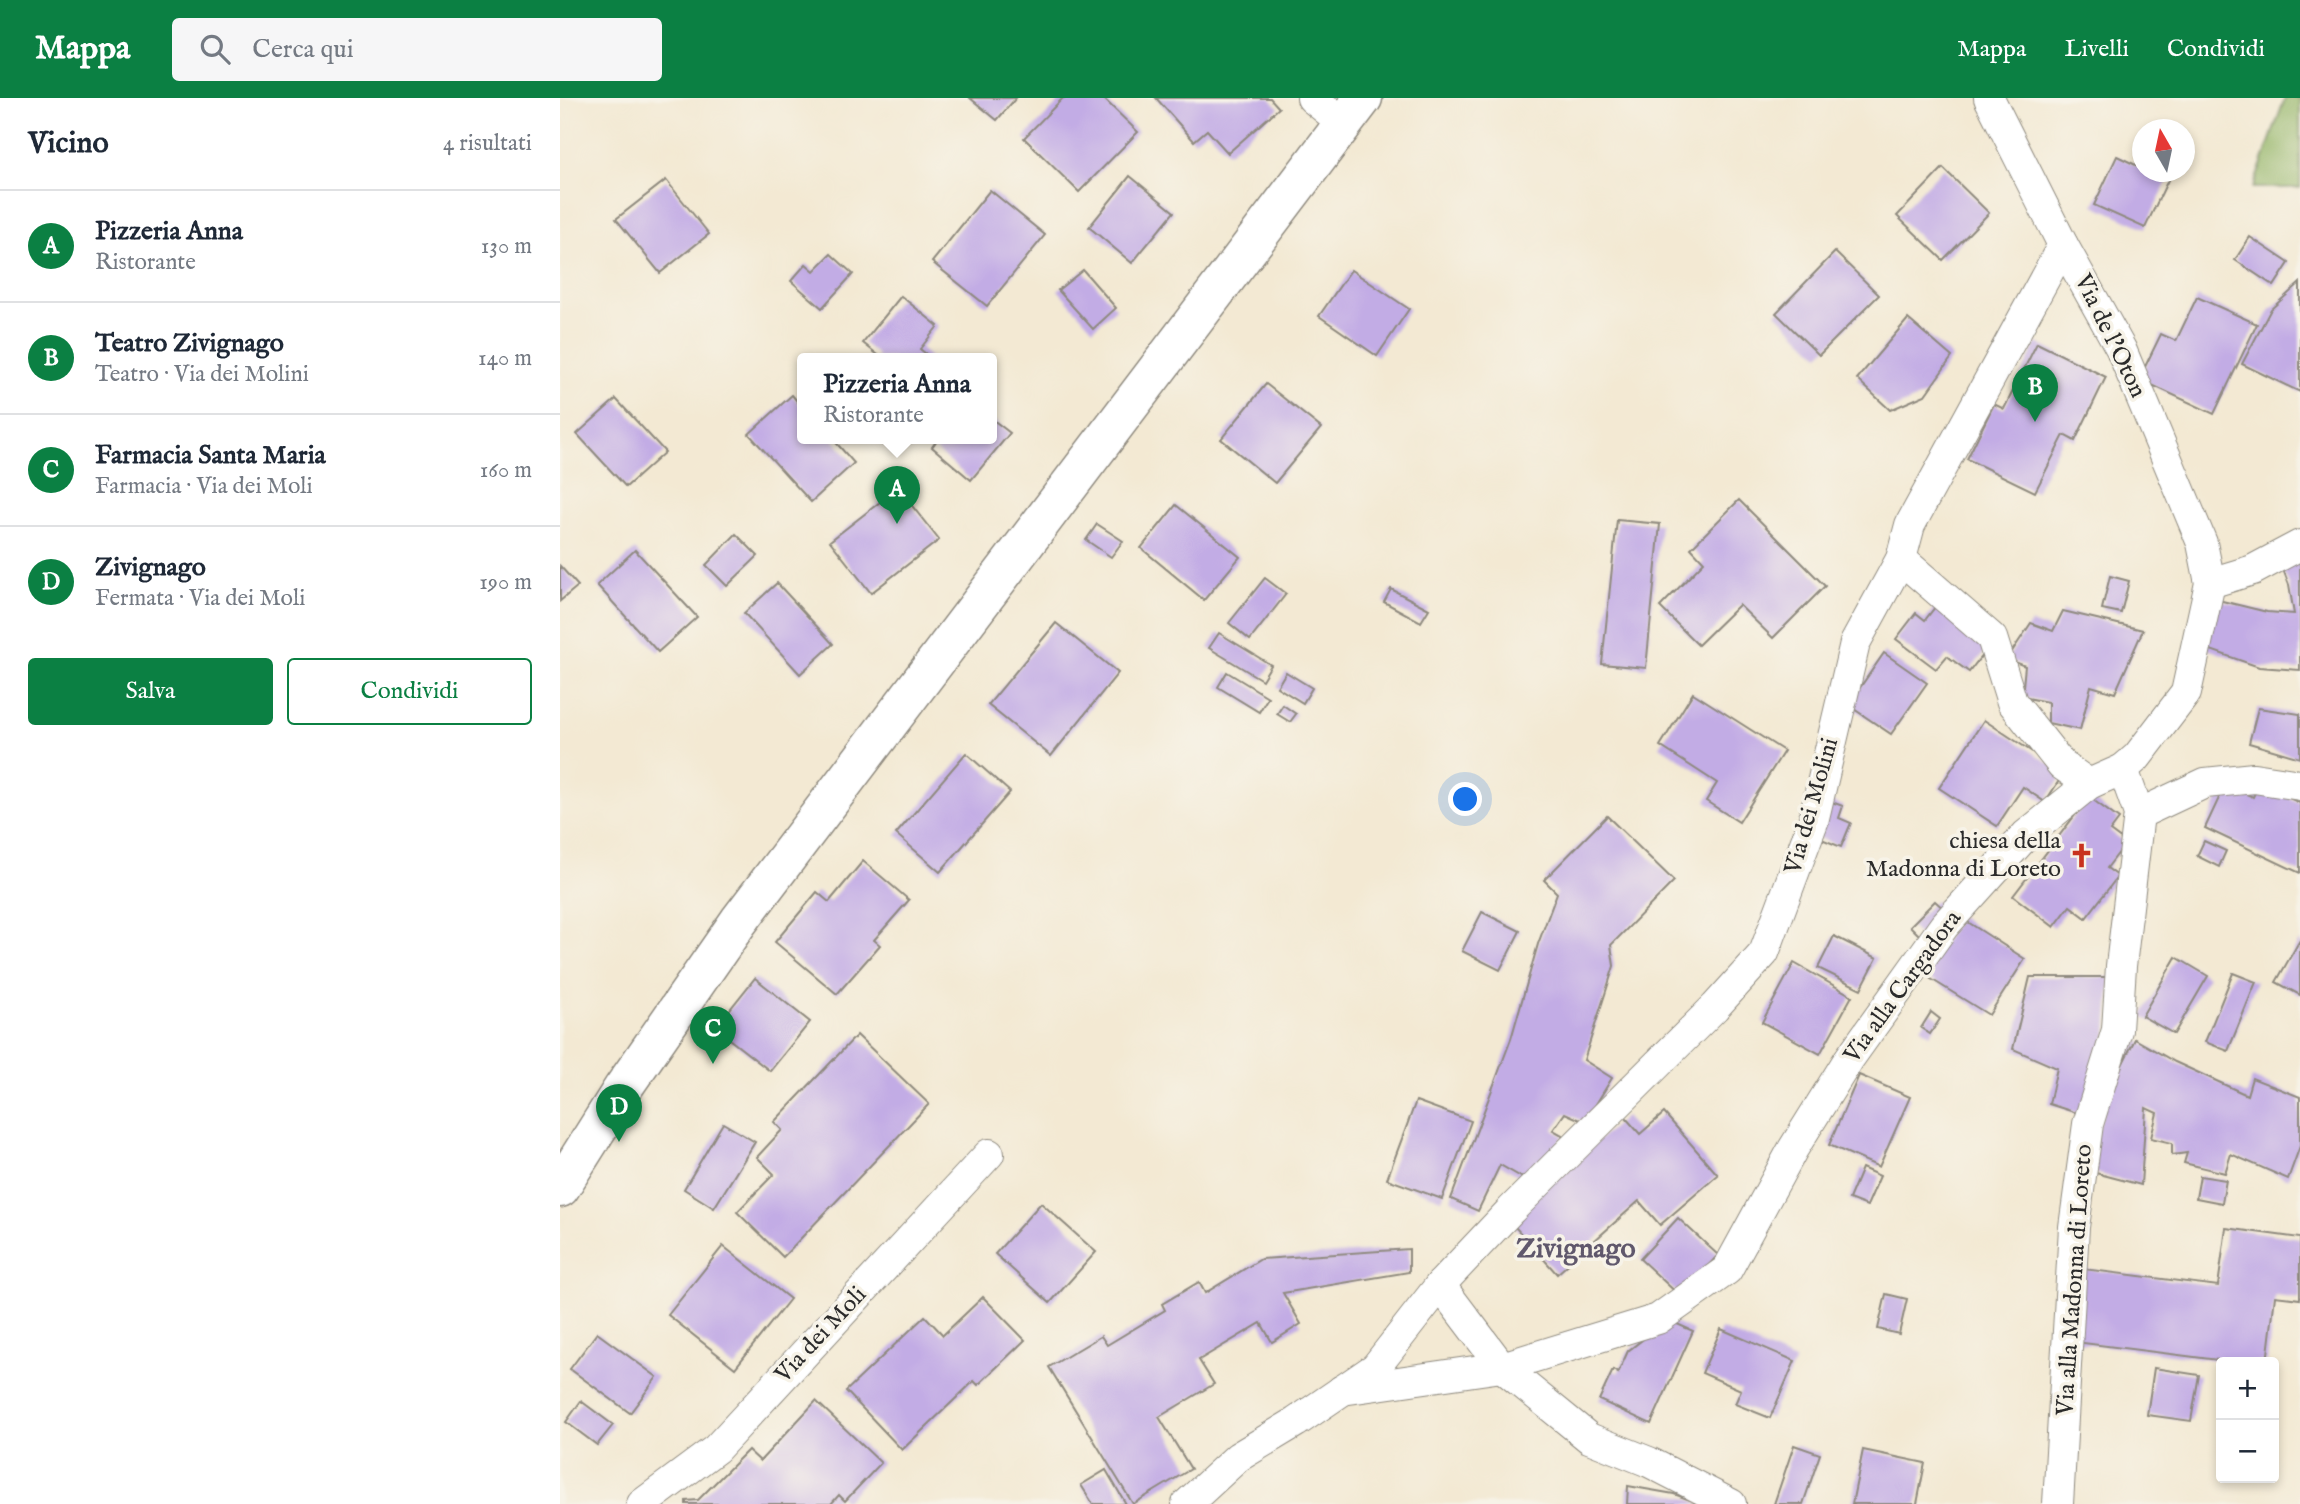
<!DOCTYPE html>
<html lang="it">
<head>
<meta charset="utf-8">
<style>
  body { margin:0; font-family:"IM FELL English",serif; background:#f6f6f7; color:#1f2937 }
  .controls { position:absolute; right:21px; bottom:21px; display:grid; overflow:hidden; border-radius:7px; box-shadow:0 4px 10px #0003 }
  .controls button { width:63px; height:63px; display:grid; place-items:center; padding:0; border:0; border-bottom:2px solid #e0e1e3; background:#fff; color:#1f2937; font:35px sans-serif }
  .compass { position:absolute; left:1572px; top:21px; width:63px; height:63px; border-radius:50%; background:#fff; box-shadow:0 4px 10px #0003; rotate:351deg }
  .you { position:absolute; left:906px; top:702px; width:24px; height:24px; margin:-18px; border:5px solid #fff; border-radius:50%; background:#1a73e8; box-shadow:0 0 0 10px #1a73e833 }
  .badge { display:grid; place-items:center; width:46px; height:46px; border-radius:50%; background:#0b8043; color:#fff; font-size:23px; font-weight:700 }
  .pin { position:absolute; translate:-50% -58px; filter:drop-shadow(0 2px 4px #0008) }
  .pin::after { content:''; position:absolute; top:37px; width:24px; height:21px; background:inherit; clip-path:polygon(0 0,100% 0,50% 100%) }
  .popup { position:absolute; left:237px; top:255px; width:200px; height:91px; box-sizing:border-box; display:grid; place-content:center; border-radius:7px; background:#fff; filter:drop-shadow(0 2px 5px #0005); font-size:23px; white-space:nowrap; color:#747a83 }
  .popup b { font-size:26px; color:#1f2937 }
  .popup::after { content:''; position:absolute; left:50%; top:100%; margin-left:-14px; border:14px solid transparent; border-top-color:#fff }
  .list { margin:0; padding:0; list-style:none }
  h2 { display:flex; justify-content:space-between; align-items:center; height:91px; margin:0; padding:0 28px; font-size:30px }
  h2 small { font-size:23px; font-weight:400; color:#747a83 }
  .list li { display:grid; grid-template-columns:46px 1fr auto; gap:21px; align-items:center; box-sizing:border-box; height:112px; padding:0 28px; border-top:2px solid #e0e1e3 }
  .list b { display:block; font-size:26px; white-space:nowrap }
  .list p { margin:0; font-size:23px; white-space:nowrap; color:#747a83 }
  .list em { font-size:23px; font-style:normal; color:#747a83 }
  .actions { display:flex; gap:14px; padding:21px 28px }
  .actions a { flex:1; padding:16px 0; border:2px solid #0b8043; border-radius:7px; text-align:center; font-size:24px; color:#0b8043 }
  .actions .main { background:#0b8043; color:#fff }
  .icon { flex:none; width:38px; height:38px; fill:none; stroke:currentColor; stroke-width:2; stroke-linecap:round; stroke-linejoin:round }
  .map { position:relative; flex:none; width:1740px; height:1406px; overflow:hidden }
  header { display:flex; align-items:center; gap:42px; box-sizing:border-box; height:98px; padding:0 35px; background:#0b8043; color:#fff }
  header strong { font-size:33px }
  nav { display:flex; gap:38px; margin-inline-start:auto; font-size:24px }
  .search { width:490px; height:63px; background:#f6f6f7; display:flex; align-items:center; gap:18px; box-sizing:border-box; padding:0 24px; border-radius:7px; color:#747a83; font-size:26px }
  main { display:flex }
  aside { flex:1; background:#fff }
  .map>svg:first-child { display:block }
  .forest { fill:#94b568; stroke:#60704a; stroke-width:2 }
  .building { fill:#c2ace5 }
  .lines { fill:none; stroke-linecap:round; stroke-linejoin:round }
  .street-casing { stroke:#8f8a7f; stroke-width:32 }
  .secondary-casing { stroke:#8f8a7f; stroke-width:41 }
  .street { stroke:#fff; stroke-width:30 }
  .secondary { stroke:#fff; stroke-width:38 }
  .labels { text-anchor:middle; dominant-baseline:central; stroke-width:7; stroke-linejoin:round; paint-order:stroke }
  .street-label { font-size:24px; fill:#2b2b2b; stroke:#f7f3e8 }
  .poi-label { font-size:24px; fill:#2b2b2b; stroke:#f7f3e8; text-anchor:end }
  .quarter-label { font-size:28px; font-weight:bold; fill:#60586c; stroke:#f7f3e8 }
</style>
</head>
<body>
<header>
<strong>Mappa</strong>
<div class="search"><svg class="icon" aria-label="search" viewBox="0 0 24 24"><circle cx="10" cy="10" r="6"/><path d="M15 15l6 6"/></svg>Cerca qui</div>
<nav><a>Mappa</a><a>Livelli</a><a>Condividi</a></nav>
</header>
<main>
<aside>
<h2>Vicino<small>4 risultati</small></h2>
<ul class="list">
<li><span class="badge">A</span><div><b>Pizzeria Anna</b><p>Ristorante</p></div><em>130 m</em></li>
<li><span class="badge">B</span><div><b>Teatro Zivignago</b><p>Teatro · Via dei Molini</p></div><em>140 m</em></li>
<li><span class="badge">C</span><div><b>Farmacia Santa Maria</b><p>Farmacia · Via dei Moli</p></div><em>160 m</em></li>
<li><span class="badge">D</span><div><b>Zivignago</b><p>Fermata · Via dei Moli</p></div><em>190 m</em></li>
</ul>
<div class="actions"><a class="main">Salva</a><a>Condividi</a></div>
</aside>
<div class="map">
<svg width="1740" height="1406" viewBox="0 0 1740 1406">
  <rect width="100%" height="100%" fill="#f7f3e8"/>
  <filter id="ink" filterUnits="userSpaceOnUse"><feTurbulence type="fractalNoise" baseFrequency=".0143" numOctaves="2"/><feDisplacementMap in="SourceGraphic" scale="14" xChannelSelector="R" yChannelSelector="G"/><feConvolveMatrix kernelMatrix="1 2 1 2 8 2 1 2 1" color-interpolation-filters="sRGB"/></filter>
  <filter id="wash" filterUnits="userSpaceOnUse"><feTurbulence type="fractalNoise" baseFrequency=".00686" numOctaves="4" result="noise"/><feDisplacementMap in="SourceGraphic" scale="28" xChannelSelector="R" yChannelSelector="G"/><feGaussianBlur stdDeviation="1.57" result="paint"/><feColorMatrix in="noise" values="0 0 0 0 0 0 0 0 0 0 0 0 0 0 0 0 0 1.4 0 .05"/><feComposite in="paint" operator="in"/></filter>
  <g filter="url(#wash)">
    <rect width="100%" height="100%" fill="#f3e9d3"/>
    <polygon class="forest" points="1725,0 1740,0 1740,90 1693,90"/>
    <g id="blocks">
      <g class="building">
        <polygon points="410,0 456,0 437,22"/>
        <polygon points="503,0 543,0 578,34 519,94 464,40"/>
        <polygon points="596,0 710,0 719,10 668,55 647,32 634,43"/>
        <polygon points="1557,58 1582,70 1582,74 1590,74 1608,82 1585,130 1534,107"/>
        <polygon points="1383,70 1429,115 1383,162 1337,118"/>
        <polygon points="570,78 614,114 572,165 529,129"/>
        <polygon points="106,82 149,136 100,175 56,121"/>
        <polygon points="430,92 485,137 427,208 372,164"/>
        <polygon points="1690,139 1729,165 1714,188 1675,162"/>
        <polygon points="1275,154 1319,197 1259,257 1216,215"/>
        <polygon points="271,156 293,176 262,210 231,183 246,166 254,173"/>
        <polygon points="523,172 556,210 533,231 498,192"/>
        <polygon points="791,172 849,211 817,258 759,218"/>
        <polygon points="1740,185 1740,294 1682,266 1711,211"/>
        <polygon points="341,198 378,228 360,251 371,260 316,260 318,257 303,245"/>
        <polygon points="1637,199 1697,226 1654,316 1579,281 1601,236 1616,243"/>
        <polygon points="1348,221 1392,259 1365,297 1330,312 1297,281"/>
        <polygon points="1477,245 1546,279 1515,343 1504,337 1475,394 1407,361 1434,306 1444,311"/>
        <polygon points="706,286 761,330 715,385 661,341"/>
        <polygon points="232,297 242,309 242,340 272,340 294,365 251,404 189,336"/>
        <polygon points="56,301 105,354 66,389 17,336"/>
        <polygon points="432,321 450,335 411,382 372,349 377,342 374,340 431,340"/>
        <polygon points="338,390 379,442 311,495 270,443"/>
        <polygon points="1179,402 1265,488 1213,540 1179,507 1138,547 1100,509 1144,464 1131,450"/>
        <polygon points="616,407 680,459 644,502 581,450"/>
        <polygon points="1057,422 1100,426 1086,570 1042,566"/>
        <polygon points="537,426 563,443 551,459 526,442"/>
        <polygon points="176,436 198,458 167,488 146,467"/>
        <polygon points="75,452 137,519 98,554 37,487"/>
        <polygon points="1740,457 1740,572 1699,569 1642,549 1658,502 1707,514 1734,516 1729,487 1721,466"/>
        <polygon points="0,468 18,488 0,503"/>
        <polygon points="1550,478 1569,483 1561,515 1542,511"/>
        <polygon points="705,480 726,496 690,542 669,525"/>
        <polygon points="217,485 273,546 240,576 184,515"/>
        <polygon points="831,491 869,511 861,524 824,504"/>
        <polygon points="1376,508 1429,548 1409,574 1387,558 1376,571 1336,541 1356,515 1365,522"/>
        <polygon points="1503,513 1583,532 1555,595 1531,588 1520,632 1488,625 1488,604 1462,599 1465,568 1447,561 1471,525 1493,533"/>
        <polygon points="496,525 558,575 491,658 428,607"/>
        <polygon points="659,535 711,567 702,582 649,550"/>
        <polygon points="1324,555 1367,585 1331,636 1288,607"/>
        <polygon points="667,574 708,599 699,614 658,589"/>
        <polygon points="726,574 752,590 743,605 717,589"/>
        <polygon points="1133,595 1224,653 1179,724 1146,703 1157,685 1100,648"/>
        <polygon points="723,607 736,616 730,624 717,616"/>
        <polygon points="1698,610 1740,616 1740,660 1689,645"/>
        <polygon points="1424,622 1504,675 1485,704 1463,689 1437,728 1379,690"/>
        <polygon points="406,655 450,694 380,774 336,736"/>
        <polygon points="1699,686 1740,705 1740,775 1645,730 1665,687 1693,699"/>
        <polygon points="1529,699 1559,721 1550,733 1566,745 1547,770 1558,778 1526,820 1510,808 1494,829 1453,798"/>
        <polygon points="1269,703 1283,708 1279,720 1291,725 1281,749 1254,738"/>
        <polygon points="1047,718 1114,783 1051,847 1054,868 1024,962 1052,980 1025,1024 1005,1015 993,1032 1004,1038 968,1083 940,1067 918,1113 891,1101 951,941 978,846 997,795 984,782"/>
        <polygon points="1644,743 1666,753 1659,769 1637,758"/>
        <polygon points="303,763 349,802 314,842 320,847 277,896 215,844 257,794 269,804"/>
        <polygon points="1375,803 1385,812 1360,838 1350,828"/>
        <polygon points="922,814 960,833 940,872 902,853"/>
        <polygon points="1400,819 1465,861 1429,917 1363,876"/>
        <polygon points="1274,838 1317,860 1301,891 1258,870"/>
        <polygon points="1740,842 1740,897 1716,884"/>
        <polygon points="1616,859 1648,878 1614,936 1582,918"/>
        <polygon points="1234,865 1292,898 1260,956 1202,924"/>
        <polygon points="1673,875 1696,884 1668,953 1645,944"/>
        <polygon points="1470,879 1551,879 1547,937 1523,1017 1489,1006 1497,970 1453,951"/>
        <polygon points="195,880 250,924 210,973 155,930"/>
        <polygon points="1371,914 1380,921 1370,936 1361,930"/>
        <polygon points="297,937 369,1006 223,1159 177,1114 214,1076 197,1059 222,1032 214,1024"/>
        <polygon points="1575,941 1615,964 1687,997 1692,980 1740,999 1740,1048 1728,1081 1671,1056 1665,1075 1624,1065 1627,1055 1612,1057 1612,1045 1591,1040 1597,1015 1586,1010 1581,1087 1528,1073 1547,997"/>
        <polygon points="1299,977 1350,999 1319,1069 1269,1047"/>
        <polygon points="856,1003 911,1023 882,1101 827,1081"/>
        <polygon points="1104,1015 1158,1077 1100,1127 1079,1103 997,1176 948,1121 1065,1019 1080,1036"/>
        <polygon points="163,1025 195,1044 154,1110 124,1091"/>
        <polygon points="1302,1070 1320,1078 1307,1108 1289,1101"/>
        <polygon points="1640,1078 1666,1082 1662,1105 1636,1100"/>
        <polygon points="481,1105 536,1154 490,1205 435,1156"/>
        <polygon points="1118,1120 1158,1157 1120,1198 1080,1161"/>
        <polygon points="1666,1130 1740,1140 1740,1201 1715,1198 1707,1264 1674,1264 1515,1244 1524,1171 1658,1188"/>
        <polygon points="163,1148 230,1201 175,1270 108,1217"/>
        <polygon points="849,1151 849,1174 723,1195 741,1226 712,1244 701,1225 639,1262 654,1286 599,1319 631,1371 573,1406 489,1269 541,1238 547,1247 605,1212 602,1206 639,1184 645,1195 701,1161"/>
        <polygon points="1326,1196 1347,1201 1339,1236 1318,1231"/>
        <polygon points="423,1199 465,1242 418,1287 414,1283 342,1352 286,1293 365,1218 383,1237"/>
        <polygon points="1108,1222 1133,1233 1091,1326 1039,1302 1053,1272 1058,1275 1068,1253"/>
        <polygon points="1161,1231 1235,1263 1210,1320 1175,1306 1181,1292 1142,1275"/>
        <polygon points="37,1235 97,1279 70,1315 10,1271"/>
        <polygon points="1594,1270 1639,1277 1631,1323 1587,1317"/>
        <polygon points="21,1303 53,1327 37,1347 6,1324"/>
        <polygon points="256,1303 321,1365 285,1403 279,1397 271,1406 126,1406 126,1403 138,1402 188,1352 200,1363"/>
        <polygon points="1234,1347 1260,1356 1243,1406 1214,1406"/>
        <polygon points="1303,1352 1365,1365 1357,1406 1292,1406"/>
        <polygon points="546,1372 566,1406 533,1406 521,1387"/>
        <polygon points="1068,1388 1114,1396 1141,1406 1067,1406"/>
      </g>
    </g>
  </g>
  <g filter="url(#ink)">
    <use href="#blocks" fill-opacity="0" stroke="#8f8a7f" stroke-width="2"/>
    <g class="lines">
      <defs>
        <g id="street">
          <polyline points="752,0 783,25"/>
          <polyline points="1341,461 1432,540 1452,604 1502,667 1529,686"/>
          <polyline points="1650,485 1693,472 1740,447"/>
          <polyline points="1579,716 1645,685 1694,680 1740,687"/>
          <polyline points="880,1187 951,1112 1155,909 1204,855 1253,724 1295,545 1341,461 1350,427 1503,147"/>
          <polyline points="782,1292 942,1269 1098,1221 1167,1172 1233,1051 1289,961 1384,828 1466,737 1529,686 1563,671 1577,659 1626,595 1650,485 1642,445 1561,251 1503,147 1429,0"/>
          <polyline points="82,1406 156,1351 429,1056"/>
          <polyline points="627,1406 678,1359 736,1324 815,1270 880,1187 942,1269 1029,1340 1089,1364 1171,1406"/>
          <polyline points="1498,1406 1514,1129 1528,1026 1557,932 1561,868 1579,716 1563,671"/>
        </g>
        <polyline id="secondary" points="0,1090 63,990 179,823 803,0"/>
      </defs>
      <use href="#street" class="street-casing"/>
      <use href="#secondary" class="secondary-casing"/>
      <use href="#street" class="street"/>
      <use href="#secondary" class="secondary"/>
    </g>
  </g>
  <defs>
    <symbol id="church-bare" viewBox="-9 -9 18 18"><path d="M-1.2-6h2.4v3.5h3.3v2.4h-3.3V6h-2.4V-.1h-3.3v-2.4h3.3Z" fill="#c8321e" stroke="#f7f3e8" stroke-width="2.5" paint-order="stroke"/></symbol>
  </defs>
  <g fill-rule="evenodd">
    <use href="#church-bare" x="1504" y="740" width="35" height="35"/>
  </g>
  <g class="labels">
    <g class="street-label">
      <text transform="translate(1550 238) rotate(64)">Via de l'Oton</text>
      <text transform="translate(1252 708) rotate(-74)">Via dei Molini</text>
      <text transform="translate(1343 889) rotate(-54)">Via alla Cargadora</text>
      <text transform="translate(1515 1182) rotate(-86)">Via alla Madonna di Loreto</text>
      <text transform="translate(261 1237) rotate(-47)">Via dei Moli</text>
    </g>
    <g class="poi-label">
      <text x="1501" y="743">chiesa della<tspan x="1501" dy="28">Madonna di Loreto</tspan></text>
    </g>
    <g class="quarter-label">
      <text x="1016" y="1151">Zivignago</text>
    </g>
  </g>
</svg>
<div class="controls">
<button>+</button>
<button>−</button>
</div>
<svg class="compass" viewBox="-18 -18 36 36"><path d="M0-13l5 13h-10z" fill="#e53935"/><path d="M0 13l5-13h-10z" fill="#747a83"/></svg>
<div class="you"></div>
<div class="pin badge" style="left:337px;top:426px">A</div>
<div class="popup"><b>Pizzeria Anna</b>Ristorante</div>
<div class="pin badge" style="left:1475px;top:324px">B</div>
<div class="pin badge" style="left:153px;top:966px">C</div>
<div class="pin badge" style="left:59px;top:1044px">D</div>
</div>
</main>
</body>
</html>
